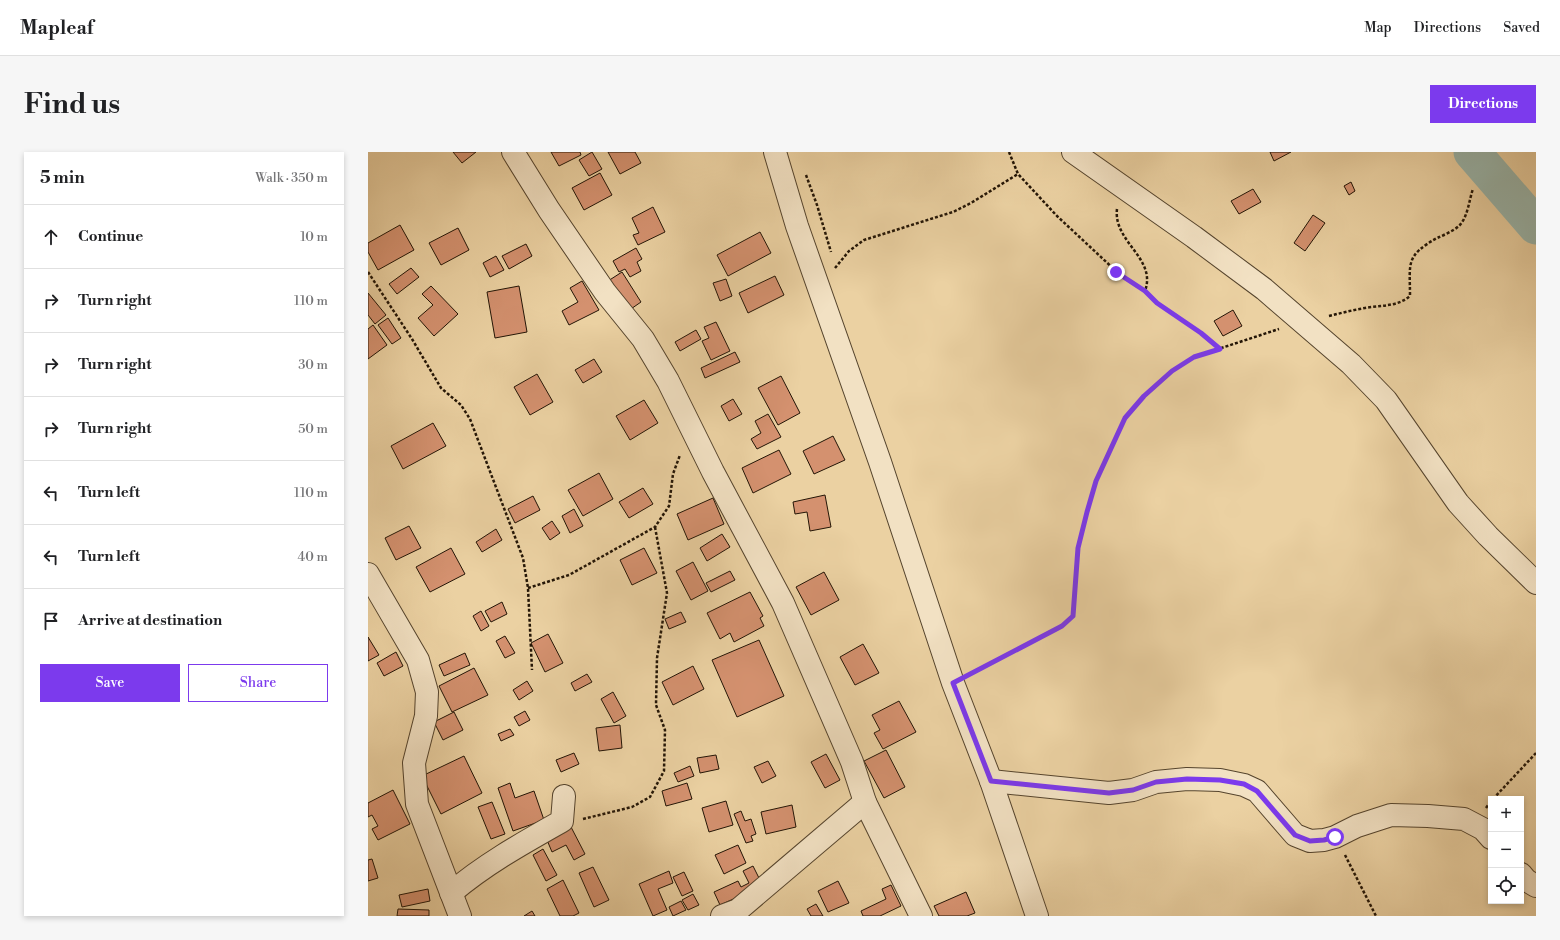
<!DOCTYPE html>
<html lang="en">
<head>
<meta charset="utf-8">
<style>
  body { margin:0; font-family:"Libre Bodoni",serif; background:#f6f6f6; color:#202124 }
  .controls { position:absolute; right:12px; bottom:12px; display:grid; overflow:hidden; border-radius:0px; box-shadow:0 2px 6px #0003 }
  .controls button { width:36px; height:36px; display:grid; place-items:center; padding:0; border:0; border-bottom:1px solid #e0e0e0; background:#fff; color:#202124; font:20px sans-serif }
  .stop { position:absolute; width:12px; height:12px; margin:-9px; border:3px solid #7c3aed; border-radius:50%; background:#fff }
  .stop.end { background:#7c3aed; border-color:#fff; box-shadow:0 1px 4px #0008 }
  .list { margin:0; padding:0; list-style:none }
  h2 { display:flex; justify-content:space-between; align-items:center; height:52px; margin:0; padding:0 16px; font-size:17px }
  h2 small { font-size:13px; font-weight:400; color:#757577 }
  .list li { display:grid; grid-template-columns:26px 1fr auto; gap:12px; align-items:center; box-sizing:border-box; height:64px; padding:0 16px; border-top:1px solid #e0e0e0 }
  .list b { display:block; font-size:15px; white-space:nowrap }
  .list em { font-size:13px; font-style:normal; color:#757577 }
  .actions { display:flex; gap:8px; padding:12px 16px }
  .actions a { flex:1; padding:9px 0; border:1px solid #7c3aed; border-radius:0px; text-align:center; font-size:14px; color:#7c3aed }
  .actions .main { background:#7c3aed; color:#fff }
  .icon { flex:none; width:22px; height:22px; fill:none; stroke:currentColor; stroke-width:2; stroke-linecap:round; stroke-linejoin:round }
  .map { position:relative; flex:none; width:1168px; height:764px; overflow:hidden; border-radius:0px }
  header { display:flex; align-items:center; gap:24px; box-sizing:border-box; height:56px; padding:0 20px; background:#fff; border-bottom:1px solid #e0e0e0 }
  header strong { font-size:19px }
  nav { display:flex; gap:22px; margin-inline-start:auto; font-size:14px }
  .intro { display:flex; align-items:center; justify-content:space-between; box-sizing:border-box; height:96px; padding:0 24px }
  h1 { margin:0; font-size:28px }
  .button { padding:10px 18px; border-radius:0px; background:#7c3aed; color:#fff; font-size:14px; font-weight:700 }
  main { display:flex; gap:24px; padding:0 24px }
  aside { flex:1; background:#fff; border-radius:0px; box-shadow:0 2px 6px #0003 }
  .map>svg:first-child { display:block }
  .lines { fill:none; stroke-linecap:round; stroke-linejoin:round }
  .river { stroke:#99b6ac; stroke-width:37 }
  .building { fill:#d4916f; stroke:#231506 }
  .minor-casing { stroke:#55442d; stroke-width:24 }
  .path { stroke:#231506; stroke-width:2.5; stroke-dasharray:3 2; stroke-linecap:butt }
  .minor { stroke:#f2e1c3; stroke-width:22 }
  .route { stroke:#7c3aed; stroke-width:5 }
</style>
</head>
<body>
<header>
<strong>Mapleaf</strong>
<nav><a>Map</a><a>Directions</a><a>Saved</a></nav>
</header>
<div class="intro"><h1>Find us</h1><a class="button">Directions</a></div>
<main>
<aside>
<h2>5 min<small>Walk · 350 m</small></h2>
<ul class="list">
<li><svg class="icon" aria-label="ahead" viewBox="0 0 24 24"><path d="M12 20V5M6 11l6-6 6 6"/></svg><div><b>Continue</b></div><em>10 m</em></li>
<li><svg class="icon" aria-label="right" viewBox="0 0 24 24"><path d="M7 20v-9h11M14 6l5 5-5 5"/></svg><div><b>Turn right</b></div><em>110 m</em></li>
<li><svg class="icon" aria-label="right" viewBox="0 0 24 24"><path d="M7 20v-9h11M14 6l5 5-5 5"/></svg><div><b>Turn right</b></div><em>30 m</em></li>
<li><svg class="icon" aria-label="right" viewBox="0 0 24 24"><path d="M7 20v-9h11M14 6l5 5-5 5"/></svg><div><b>Turn right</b></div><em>50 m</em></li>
<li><svg class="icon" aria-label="left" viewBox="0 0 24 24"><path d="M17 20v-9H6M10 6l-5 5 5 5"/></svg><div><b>Turn left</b></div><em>110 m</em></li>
<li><svg class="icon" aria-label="left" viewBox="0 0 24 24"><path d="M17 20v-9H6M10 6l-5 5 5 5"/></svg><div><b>Turn left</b></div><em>40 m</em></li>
<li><svg class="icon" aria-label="arrive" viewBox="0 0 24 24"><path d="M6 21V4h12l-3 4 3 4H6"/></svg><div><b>Arrive at destination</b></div></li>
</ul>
<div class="actions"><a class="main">Save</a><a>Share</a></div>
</aside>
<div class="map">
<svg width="1168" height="764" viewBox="0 0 1168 764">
  <rect width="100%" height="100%" fill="#ebd1a2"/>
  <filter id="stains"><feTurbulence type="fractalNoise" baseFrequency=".005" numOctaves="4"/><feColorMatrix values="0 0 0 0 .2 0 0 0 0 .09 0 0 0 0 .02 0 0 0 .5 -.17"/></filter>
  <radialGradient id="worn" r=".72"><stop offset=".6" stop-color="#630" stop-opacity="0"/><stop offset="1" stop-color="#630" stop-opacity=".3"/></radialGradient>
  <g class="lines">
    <polyline class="river" points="1104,0 1168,74"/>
  </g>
  <g class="building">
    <polygon points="85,0 108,0 94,11"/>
    <polygon points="183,0 212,0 213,3 191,14"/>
    <polygon points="224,0 234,17 221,24 211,8"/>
    <polygon points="240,0 267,0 273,11 252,22"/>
    <polygon points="902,0 923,0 906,9"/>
    <polygon points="232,21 244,43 216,58 204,36"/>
    <polygon points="983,30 987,39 981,43 976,34"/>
    <polygon points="885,37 893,50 871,62 863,49"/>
    <polygon points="285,55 297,80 270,93 265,83 271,81 264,66"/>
    <polygon points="945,63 957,71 937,99 926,91"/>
    <polygon points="32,73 46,98 10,118 0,100 0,91"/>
    <polygon points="90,76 101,98 73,113 61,91"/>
    <polygon points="392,80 403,101 360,124 349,103"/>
    <polygon points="158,92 164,104 141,117 134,104"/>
    <polygon points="268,96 274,107 269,110 273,119 262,125 257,117 251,120 245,109"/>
    <polygon points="128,104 136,118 122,125 115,111"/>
    <polygon points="43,116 51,125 29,142 21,132"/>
    <polygon points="254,120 273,150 260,159 240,129"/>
    <polygon points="407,124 416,143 380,161 371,141"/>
    <polygon points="358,127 364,144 352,149 345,131"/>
    <polygon points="214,129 231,158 201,173 194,159 210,150 202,136"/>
    <polygon points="63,134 90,162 66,184 50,166 65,153 54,142"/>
    <polygon points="151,134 159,180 127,186 119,140"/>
    <polygon points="0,141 18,163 7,172 0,163"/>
    <polygon points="865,158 874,174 855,184 846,169"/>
    <polygon points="20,166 33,186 24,192 10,173"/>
    <polygon points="348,170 362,199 343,208 334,189 341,186 336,175"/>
    <polygon points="5,173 19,193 0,207 0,177"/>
    <polygon points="328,178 333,187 312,199 307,190"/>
    <polygon points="367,200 372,210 337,226 333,216"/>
    <polygon points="226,207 234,220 215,231 207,218"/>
    <polygon points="169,222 185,250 162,263 146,235"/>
    <polygon points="413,224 432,261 410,273 390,236"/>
    <polygon points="365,247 374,262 361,269 353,254"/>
    <polygon points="276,248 290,271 262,288 248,264"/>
    <polygon points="400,262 413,285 389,297 383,287 393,281 387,269"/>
    <polygon points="65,271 78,294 35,317 23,294"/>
    <polygon points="465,284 477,308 446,322 435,299"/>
    <polygon points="411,298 423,322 385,341 374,316"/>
    <polygon points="231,321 245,347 215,364 200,338"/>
    <polygon points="275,336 285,352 261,366 251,350"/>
    <polygon points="457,343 463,375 442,379 439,360 427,362 425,350"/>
    <polygon points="165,344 172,358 147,371 140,357"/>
    <polygon points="345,346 356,372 320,388 309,362"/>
    <polygon points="206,357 215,374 202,381 194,364"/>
    <polygon points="184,369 192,381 182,388 174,376"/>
    <polygon points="41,374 53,396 28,408 17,386"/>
    <polygon points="128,377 134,388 114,400 108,390"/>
    <polygon points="354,382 362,395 339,409 332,396"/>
    <polygon points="83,396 97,422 62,440 48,415"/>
    <polygon points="276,396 289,421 264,433 252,408"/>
    <polygon points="325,410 340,439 323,448 308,419"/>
    <polygon points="362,419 367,428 343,440 338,431"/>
    <polygon points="456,420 471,448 443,463 428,435"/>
    <polygon points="382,440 395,464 392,466 396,474 366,490 362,481 352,487 339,461"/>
    <polygon points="134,450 139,462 123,470 117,459"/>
    <polygon points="113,459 121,474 113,479 105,464"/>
    <polygon points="313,460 318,470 301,477 297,467"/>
    <polygon points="180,482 195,511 177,520 163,491"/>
    <polygon points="137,484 147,501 137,506 128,489"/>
    <polygon points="0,485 11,503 0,509"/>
    <polygon points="391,488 416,544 369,565 344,508"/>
    <polygon points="495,492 511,521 487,533 472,505"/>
    <polygon points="28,500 35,514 16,524 9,511"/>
    <polygon points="97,501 102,513 76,524 71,513"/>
    <polygon points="325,514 336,537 305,553 294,530"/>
    <polygon points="106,516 120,543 84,560 71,534"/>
    <polygon points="219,522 224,530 207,539 203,531"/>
    <polygon points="159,529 165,539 151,548 145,538"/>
    <polygon points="245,540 258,564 246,571 233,547"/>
    <polygon points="531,549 548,580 515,597 506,581 512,578 504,563"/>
    <polygon points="157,559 162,568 151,574 146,565"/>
    <polygon points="86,560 95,578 75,588 66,570"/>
    <polygon points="252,573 254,596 231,599 228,576"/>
    <polygon points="142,577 146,583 133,589 130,582"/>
    <polygon points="518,598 537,635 516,646 496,609"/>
    <polygon points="206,601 211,612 193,620 188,608"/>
    <polygon points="458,602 472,628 457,636 443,610"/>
    <polygon points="348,603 351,617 332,621 329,606"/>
    <polygon points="96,604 114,641 73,662 54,624"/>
    <polygon points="400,609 408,624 394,631 386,615"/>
    <polygon points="322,614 326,624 310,630 306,621"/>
    <polygon points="142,631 147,646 166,639 176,668 145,679 130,636"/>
    <polygon points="319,631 324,647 298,654 294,639"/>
    <polygon points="25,638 42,672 10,688 4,677 10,674 4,663 0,665 0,651"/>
    <polygon points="358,649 365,673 341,680 334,656"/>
    <polygon points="124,650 137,682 123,687 110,655"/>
    <polygon points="424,653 428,675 398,682 393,660"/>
    <polygon points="373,659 377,669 383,667 388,682 383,684 385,689 378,691 366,662"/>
    <polygon points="203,675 217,702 206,708 198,693 184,700 179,688"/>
    <polygon points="370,693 378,711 356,722 347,703"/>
    <polygon points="175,697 189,723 178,729 165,703"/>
    <polygon points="4,707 10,726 0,729 0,708"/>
    <polygon points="385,714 392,728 399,732 352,753 346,740 370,729 373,735 381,731 375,719"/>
    <polygon points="225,715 241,748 226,755 211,721"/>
    <polygon points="301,719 305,731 290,737 299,758 285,764 271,732"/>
    <polygon points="316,720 325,739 314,744 305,725"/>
    <polygon points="195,728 211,761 205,764 192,764 179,737"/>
    <polygon points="470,729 481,751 460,760 450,739"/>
    <polygon points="523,733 533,754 512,764 495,764 493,759 518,747 514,737"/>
    <polygon points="60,737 62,749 34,755 31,743"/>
    <polygon points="598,740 607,761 599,764 571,764 566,754"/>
    <polygon points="325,742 331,753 320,758 314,748"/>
    <polygon points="313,749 318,758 305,764 301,755"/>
    <polygon points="448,752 455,764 443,764 439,757"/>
    <polygon points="30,757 61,758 61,764 29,764"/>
    <polygon points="164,759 167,764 156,764"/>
  </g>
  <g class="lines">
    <defs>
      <g id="minor">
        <polyline points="145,0 181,58 237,140 275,187 300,229 345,320 415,451 484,610 497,650 553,764"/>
        <polyline points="407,0 429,74 512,310 585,531 623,629 669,764"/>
        <polyline points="705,0 826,85 896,137 983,212 1018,248 1090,351 1120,384 1168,431"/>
        <polyline points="0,422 50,508 59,540 58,564 46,611 49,652 92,764"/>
        <polyline points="623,629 741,641 765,638 788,630 819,627 852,628 876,633 889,639 927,683 942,689 956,688 967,685 989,674 1023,663 1060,664 1096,667 1115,677 1123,686"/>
        <polyline points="1153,722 1158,728 1168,734"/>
        <path d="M83 741C117 712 155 691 194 669L196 644"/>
        <polyline points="354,764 370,758 497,650"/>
      </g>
    </defs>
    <use href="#minor" class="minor-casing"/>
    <g class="path">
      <polyline points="641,0 650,22 689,64 749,120 777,139 789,151 833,181 853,197"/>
      <polyline points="438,23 449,53 463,100"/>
      <path d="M749 57C745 90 789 106 777 139"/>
      <polyline points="467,116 481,99 496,88 585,60 603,51 650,22"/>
      <polyline points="0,120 44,187 73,236 93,253 102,267 155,406 160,436 164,518"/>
      <path d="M961 164C973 161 985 158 997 156 1013 153 1029 155 1042 144 1042 111 1037 104 1069 86 1076 83 1085 79 1091 74 1100 65 1101 48 1105 37"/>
      <polyline points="160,436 201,423 287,375 301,354 305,322 312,303"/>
      <polyline points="603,521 693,475 705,464 710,396 719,360 728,329 757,266 777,244 804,219 826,205 911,177"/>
      <polyline points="1125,647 1168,601"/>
      <polyline points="1118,656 1123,649"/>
      <polyline points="215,667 264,655 282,645 296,619 297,578 288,553 289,506 299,441 287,375"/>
      <polyline points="977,703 1008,764"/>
    </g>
    <use href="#minor" class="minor"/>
  </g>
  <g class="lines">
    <polyline class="route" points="748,120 777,139 789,151 833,181 852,197 826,205 804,219 776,244 757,266 728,329 719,360 710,396 705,464 694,474 585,531 623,629 741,641 765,638 788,630 819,627 852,628 876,632 889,639 927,683 942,689 956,688 967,685"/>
  </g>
  <rect width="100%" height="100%" filter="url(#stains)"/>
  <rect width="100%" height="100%" fill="url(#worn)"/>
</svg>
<div class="controls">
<button>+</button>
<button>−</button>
<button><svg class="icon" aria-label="locate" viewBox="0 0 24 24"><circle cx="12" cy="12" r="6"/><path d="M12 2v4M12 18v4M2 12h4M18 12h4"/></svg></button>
</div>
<div class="stop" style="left:967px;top:685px"></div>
<div class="stop end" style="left:748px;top:120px"></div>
</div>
</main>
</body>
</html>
